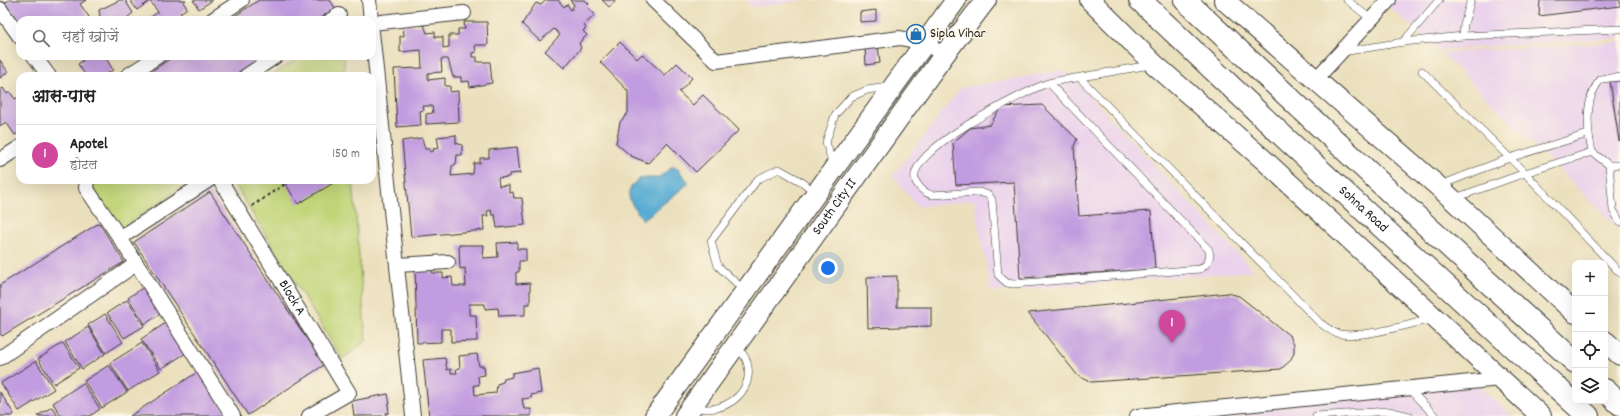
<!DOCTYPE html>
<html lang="hi">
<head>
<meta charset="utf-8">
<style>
  body { margin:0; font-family:Dekko,"Playpen Sans Deva",sans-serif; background:#f2f2f2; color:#222 }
  .controls { position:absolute; right:12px; bottom:12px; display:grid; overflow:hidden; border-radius:8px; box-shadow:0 4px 16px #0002 }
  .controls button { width:36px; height:36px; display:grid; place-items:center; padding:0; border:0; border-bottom:1px solid #e0e0e0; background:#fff; color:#222; font:20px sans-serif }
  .you { position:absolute; left:828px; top:268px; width:14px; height:14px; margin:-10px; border:3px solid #fff; border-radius:50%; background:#1a73e8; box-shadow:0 0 0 6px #1a73e833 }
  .badge { display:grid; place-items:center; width:26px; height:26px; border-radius:50%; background:#7c3aed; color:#fff; font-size:13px; font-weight:700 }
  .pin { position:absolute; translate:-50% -33px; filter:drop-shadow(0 1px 2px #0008) }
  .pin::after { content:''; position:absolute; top:21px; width:14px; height:12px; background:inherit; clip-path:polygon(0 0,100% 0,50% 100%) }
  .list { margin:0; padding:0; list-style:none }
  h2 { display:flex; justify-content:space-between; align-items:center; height:52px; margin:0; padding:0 16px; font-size:17px }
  h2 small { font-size:13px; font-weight:400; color:#767676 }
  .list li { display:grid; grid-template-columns:26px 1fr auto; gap:12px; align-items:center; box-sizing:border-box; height:60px; padding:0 16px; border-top:1px solid #e0e0e0 }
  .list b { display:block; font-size:15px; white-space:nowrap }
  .list p { margin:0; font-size:13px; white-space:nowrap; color:#767676 }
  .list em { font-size:13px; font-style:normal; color:#767676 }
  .icon { flex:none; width:22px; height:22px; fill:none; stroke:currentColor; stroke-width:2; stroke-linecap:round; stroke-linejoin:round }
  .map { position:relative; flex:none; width:1620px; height:416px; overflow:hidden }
  .search { position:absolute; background:#fff; box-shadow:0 4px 16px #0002; left:16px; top:16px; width:360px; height:44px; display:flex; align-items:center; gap:10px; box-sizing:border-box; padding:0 14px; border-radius:12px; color:#767676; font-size:15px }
  .panel { position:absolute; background:#fff; box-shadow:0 4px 16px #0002; left:16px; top:72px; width:360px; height:112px; border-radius:12px }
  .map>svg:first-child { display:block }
  .built { fill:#ead1ec }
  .green { fill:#c1d477; stroke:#6e784a }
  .water { fill:#57acd3; stroke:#3a6478 }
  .building { fill:#c29ce0 }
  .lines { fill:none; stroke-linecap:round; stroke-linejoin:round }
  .service-casing { stroke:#3b3934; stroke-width:8 }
  .minor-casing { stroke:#3b3934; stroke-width:16 }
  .secondary-casing { stroke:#3b3934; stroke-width:22 }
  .trunk-casing { stroke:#3b3934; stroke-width:24 }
  .path { stroke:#3b3934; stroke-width:2.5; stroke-dasharray:3 3; stroke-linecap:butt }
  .service { stroke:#fff; stroke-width:7 }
  .minor { stroke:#fff; stroke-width:14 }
  .secondary { stroke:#fff; stroke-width:20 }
  .trunk { stroke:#fff; stroke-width:22 }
  .labels { text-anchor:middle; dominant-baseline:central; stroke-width:3; stroke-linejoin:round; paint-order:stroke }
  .poi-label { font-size:14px; fill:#1c1c1c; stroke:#fcf5e5; text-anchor:start }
  .street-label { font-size:14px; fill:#1c1c1c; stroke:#fcf5e5 }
</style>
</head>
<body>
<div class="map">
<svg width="1620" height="416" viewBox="0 0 1620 416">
  <rect width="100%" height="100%" fill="#fcf5e5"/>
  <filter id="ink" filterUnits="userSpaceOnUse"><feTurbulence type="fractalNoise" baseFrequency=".025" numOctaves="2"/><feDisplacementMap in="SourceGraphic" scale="8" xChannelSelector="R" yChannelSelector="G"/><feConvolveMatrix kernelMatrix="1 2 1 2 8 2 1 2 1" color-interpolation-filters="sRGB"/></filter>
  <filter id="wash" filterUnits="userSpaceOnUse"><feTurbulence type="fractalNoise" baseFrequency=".012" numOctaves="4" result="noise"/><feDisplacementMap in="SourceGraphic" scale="16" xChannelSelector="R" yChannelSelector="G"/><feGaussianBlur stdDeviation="0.9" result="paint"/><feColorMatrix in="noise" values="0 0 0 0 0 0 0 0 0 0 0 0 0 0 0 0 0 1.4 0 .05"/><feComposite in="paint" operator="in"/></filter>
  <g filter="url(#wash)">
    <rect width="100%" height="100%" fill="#ebe0bd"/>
    <g class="built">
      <polygon points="745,0 806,0 753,7"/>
      <polygon points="1381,0 1620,0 1620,38 1439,50"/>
      <polygon points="1620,42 1620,230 1441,53"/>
      <polygon points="1065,70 1254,271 991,292 974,200 918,207 893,176 961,88"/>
      <polygon points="1477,385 1513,416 1115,416"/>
    </g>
    <g class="green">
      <polygon points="301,56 344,56 345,76 271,76"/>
      <polygon points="98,180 194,180 119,229 90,185"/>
      <polygon points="232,180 353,180 366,341 342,359"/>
    </g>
    <path class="water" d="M672 167H676L689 183 643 220C632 204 620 194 639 179 658 176 655 182 672 167Z"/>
    <g id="blocks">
      <g class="building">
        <polygon points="9,0 86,0 80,4 91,20 43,20 37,16 31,20 27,18 20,20 18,24 5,3"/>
        <polygon points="120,0 125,0 133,13 128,17 128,18 126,20 96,20 100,17 99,10"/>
        <polygon points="130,0 186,0 183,2 187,8 180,13 182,15 175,20 147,20 158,12 150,1 137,10"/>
        <polygon points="193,0 213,0 199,9"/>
        <polygon points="259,0 330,0 335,8 318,20 229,20"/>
        <polygon points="546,0 558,0 564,7 567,4 571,10 574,5 570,0 585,0 589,4 587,6 595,15 584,25 586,28 583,31 587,35 579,43 581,48 564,68 545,51 560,35 554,29 540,41 522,24 536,3 541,5"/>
        <polygon points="602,0 614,0 615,2 609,7"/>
        <polygon points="1540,0 1620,0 1620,6 1539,16"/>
        <polygon points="876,10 876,21 860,22 860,12"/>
        <polygon points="464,22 487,22 488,45 475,45 476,52 472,53 472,57 477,57 477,62 490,62 492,83 470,87 469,81 461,82 461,77 453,77 448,59 441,59 442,72 428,73 428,80 445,78 445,86 450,86 450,92 458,91 459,122 426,124 426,114 433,113 432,106 423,106 424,110 420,111 421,125 397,127 394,69 422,68 421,50 400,52 400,36 404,36 403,25 424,25 427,33 435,32 435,37 443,37 443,48 449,47 449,35 458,35 458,29 465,29"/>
        <polygon points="620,42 637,59 642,54 665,75 677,63 692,78 679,92 693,105 703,95 739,130 696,172 667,143 648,163 631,156 616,143 620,122 628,113 628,91 600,62"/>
        <polygon points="878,45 880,63 866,65 865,46"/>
        <polygon points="79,56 109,56 106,58 113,70 103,76 86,76 78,64 83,61"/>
        <polygon points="174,56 263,56 233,76 144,76"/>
        <polygon points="0,60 8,72 0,78"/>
        <polygon points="1610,81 1620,81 1620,141 1619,141"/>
        <polygon points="3,88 7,94 10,92 15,99 20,96 20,132 15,135 6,122 0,126 0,90"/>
        <polygon points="1042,105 1077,139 1074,146 1079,216 1151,211 1155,269 1020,278 1014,182 956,185 953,143 970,128 990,125 1001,107"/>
        <polygon points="456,135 456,143 462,145 462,155 457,155 456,164 452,166 451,176 473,174 474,163 480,163 480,158 489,158 489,150 517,147 520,173 509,174 509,177 498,178 499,186 509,185 509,193 513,192 514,198 522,198 525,225 497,228 495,215 492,215 491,210 487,211 488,216 483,216 484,230 411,237 402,141 422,138 425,149 430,149 430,152 434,151 433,149 439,148 437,137"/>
        <polygon points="283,180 334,180 335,182 298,204"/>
        <polygon points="210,192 324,365 248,415 134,242"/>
        <polygon points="99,223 124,262 2,336 0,334 0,285"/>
        <polygon points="517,242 517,249 526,249 526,261 519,261 519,272 516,272 516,284 530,283 530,304 525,304 525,315 499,316 498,308 485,309 485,304 469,304 469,315 476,315 477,341 451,342 451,329 441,329 441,342 417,343 415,268 432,268 432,273 443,273 443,278 452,277 453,286 466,286 465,268 460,269 459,245 484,245 483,258 498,257 497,243"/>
        <polygon points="897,276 897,307 931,307 931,326 868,328 867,277"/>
        <polygon points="148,284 165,311 145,324 128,298"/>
        <polygon points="1228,293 1239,296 1290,336 1294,344 1294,353 1290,361 1281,369 1091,382 1078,376 1028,313"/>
        <polygon points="127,300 144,326 124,338 107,313"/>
        <polygon points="105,314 123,342 106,353 88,325"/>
        <polygon points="169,321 189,351 161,369 141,339"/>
        <polygon points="88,327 105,354 82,369 65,342"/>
        <polygon points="63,343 79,368 54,384 38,359"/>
        <polygon points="142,343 160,371 128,391 110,363"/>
        <polygon points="477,354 479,366 484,366 485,375 478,376 479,385 474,385 475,395 496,393 497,384 503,382 504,379 512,377 512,373 538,368 541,393 531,395 531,398 522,399 524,409 531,409 531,416 429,416 423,360 445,358 447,370 451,369 451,373 457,373 456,369 460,368 459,356"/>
        <polygon points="36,361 54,389 19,411 1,383"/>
        <polygon points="109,365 127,392 102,408 84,381"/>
        <polygon points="199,371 228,416 130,416"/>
        <polygon points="83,383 100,409 90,416 61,416 53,403"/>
        <polygon points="0,392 14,414 11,416 0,416"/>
        <polygon points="388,394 390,404 388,404 389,413 386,413 386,416 354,416 352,401"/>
        <polygon points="52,407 58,416 37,416"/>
      </g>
    </g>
  </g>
  <g filter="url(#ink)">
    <use href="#blocks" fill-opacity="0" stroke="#3b3934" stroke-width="1"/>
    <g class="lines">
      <defs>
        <g id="service">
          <polyline points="1347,0 1372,20"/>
          <polyline points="1463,36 1464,24 1471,0"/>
          <polyline points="1403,42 1439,0"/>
          <polyline points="1342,52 1403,42 1463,36 1620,29"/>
          <polyline points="1422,71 1525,173 1620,273"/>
          <path d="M1620 77 1601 79C1584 98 1587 129 1592 152L1609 165 1613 210 1620 222"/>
          <path d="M1080 78 1320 323C1325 326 1331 331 1336 333 1359 340 1408 324 1432 319"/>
          <path d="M1049 83 1209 250C1211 259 1208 264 1200 269L1013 284 1007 283 998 275 992 200 989 195 979 192 932 195C925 193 920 189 916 182 900 153 1026 91 1048 83 1058 80 1071 79 1081 77 1104 73 1127 69 1150 65"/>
          <polyline points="833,165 826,142 835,115 851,97 867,90 888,87"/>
          <polyline points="1609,165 1620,165"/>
          <polyline points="1441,185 1509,158 1588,134"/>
          <polyline points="1455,198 1525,173 1592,152"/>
          <polyline points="744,290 718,266 711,241 758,179 779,169 802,182 815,192"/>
          <polyline points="1409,389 1435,416"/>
          <path d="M694 407C722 416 756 393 747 362 745 356 741 351 737 346"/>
          <polyline points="1316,416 1389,411 1409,416"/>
        </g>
        <g id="minor">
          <polyline points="369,0 371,20"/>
          <polyline points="653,0 716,61 900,38 925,43 944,55"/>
          <polyline points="0,9 20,37"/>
          <polyline points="212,20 242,0"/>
          <polyline points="331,20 339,15"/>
          <polyline points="372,23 464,13"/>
          <polyline points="372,32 413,416"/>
          <polyline points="34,56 49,76"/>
          <polyline points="127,76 158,56"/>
          <polyline points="246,76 276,56"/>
          <polyline points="1315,80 1389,0"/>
          <polyline points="0,160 20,147"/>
          <polyline points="87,180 86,188 120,238 233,416"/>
          <path id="s1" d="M220 180 349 393 309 416"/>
          <polyline points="120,238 209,180"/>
          <polyline points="397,265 448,262"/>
          <polyline points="0,358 136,264"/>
          <polyline points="1137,416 1500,379"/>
        </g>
        <g id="secondary">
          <polyline points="1090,0 1154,64 1264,160 1541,416"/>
          <polyline points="1224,0 1439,187 1575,313"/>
          <polyline points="1605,341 1620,355"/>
          <polyline points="655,416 956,0"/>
          <path id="s2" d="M685 416 944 55 986 0"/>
        </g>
        <g id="trunk">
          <path id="s3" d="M1140 0 1285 138 1588 416"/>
          <polyline points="1185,0 1392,194 1575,362"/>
          <polyline points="1605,390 1620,404"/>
        </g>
      </defs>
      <use href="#service" class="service-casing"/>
      <use href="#minor" class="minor-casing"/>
      <use href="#secondary" class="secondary-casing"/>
      <use href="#trunk" class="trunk-casing"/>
      <polyline class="path" points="252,206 285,184"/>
      <use href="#service" class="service"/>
      <use href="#minor" class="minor"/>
      <use href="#secondary" class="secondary"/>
      <use href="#trunk" class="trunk"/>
    </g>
  </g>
  <defs>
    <symbol id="shop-ring" viewBox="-11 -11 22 22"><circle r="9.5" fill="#fcf5e5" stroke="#1f6fb2" stroke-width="1.5"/><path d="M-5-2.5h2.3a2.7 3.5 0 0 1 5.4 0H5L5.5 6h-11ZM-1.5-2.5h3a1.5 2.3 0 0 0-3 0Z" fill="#1f6fb2"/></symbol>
  </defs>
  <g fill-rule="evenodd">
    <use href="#shop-ring" x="905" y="23" width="22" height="22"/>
  </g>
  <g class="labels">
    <g class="poi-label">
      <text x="930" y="34">Sipla Vihar</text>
    </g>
    <g class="street-label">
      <text stroke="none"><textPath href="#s2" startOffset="257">South City II</textPath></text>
      <text stroke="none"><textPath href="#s3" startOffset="306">Sohna Road</textPath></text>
      <text stroke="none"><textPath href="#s1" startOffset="138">Block A</textPath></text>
    </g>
  </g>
</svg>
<div class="controls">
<button>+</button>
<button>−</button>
<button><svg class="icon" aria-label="locate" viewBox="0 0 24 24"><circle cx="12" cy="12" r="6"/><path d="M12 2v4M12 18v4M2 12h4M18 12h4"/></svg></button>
<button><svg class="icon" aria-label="layers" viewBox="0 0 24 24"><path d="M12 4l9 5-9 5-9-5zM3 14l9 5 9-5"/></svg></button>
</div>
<div class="you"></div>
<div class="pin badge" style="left:1172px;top:343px;background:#d1479c">1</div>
<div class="search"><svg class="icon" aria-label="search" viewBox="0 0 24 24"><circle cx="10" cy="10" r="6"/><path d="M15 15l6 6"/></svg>यहाँ खोजें</div>
<section class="panel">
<h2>आस-पास<small></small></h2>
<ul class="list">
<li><span class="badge" style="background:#d1479c">1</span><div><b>Apotel</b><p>होटल</p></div><em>150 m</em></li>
</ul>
</section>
</div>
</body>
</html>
